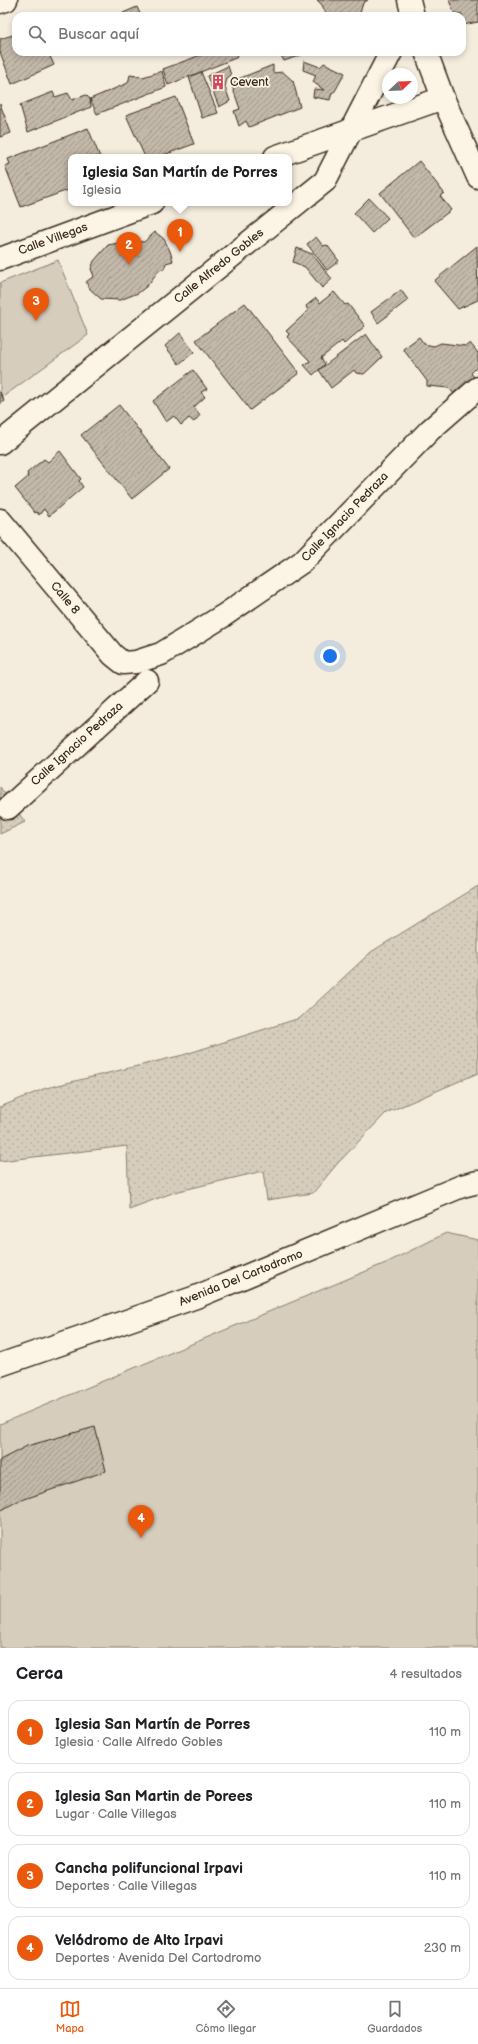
<!DOCTYPE html>
<html lang="es">
<head>
<meta charset="utf-8">
<style>
  body { margin:0; font-family:"Balsamiq Sans",sans-serif; background:#f6f6f6; color:#202124 }
  .compass { position:absolute; left:382px; top:68px; width:36px; height:36px; border-radius:50%; background:#fff; box-shadow:0 2px 6px #0003; rotate:67deg }
  .you { position:absolute; left:330px; top:656px; width:14px; height:14px; margin:-10px; border:3px solid #fff; border-radius:50%; background:#1a73e8; box-shadow:0 0 0 6px #1a73e833 }
  .badge { display:grid; place-items:center; width:26px; height:26px; border-radius:50%; background:#ea580c; color:#fff; font-size:13px; font-weight:700 }
  .pin { position:absolute; translate:-50% -33px; filter:drop-shadow(0 1px 2px #0008) }
  .pin::after { content:''; position:absolute; top:21px; width:14px; height:12px; background:inherit; clip-path:polygon(0 0,100% 0,50% 100%) }
  .popup { position:absolute; left:68px; top:154px; width:224px; height:52px; box-sizing:border-box; display:grid; place-content:center; border-radius:8px; background:#fff; filter:drop-shadow(0 1px 3px #0005); font-size:13px; white-space:nowrap; color:#757577 }
  .popup b { font-size:15px; color:#202124 }
  .popup::after { content:''; position:absolute; left:50%; top:100%; margin-left:-8px; border:8px solid transparent; border-top-color:#fff }
  .list { margin:0; padding:0; list-style:none }
  h2 { display:flex; justify-content:space-between; align-items:center; height:52px; margin:0; padding:0 16px; font-size:17px }
  h2 small { font-size:13px; font-weight:400; color:#757577 }
  .list li { display:grid; grid-template-columns:26px 1fr auto; gap:12px; align-items:center; box-sizing:border-box; height:64px; margin:0 8px 8px; padding:0 8px; border:1px solid #e0e0e0; border-radius:12px }
  .list b { display:block; font-size:15px; white-space:nowrap }
  .list p { margin:0; font-size:13px; white-space:nowrap; color:#757577 }
  .list em { font-size:13px; font-style:normal; color:#757577 }
  .icon { flex:none; width:22px; height:22px; fill:none; stroke:currentColor; stroke-width:2; stroke-linecap:round; stroke-linejoin:round }
  .map { position:relative; flex:none; width:478px; height:1648px; overflow:hidden }
  .search { position:absolute; background:#fff; box-shadow:0 2px 6px #0003; left:12px; right:12px; top:12px; height:44px; display:flex; align-items:center; gap:10px; box-sizing:border-box; padding:0 14px; border-radius:12px; color:#757577; font-size:15px }
  .sheet { height:340px; background:#fff }
  nav { display:flex; justify-content:space-around; align-items:center; box-sizing:border-box; height:56px; border-top:1px solid #e0e0e0; background:#fff; font-size:11px; color:#757577 }
  nav a { display:grid; justify-items:center; gap:2px }
  nav .on { color:#ea580c }
  .map>svg:first-child { display:block }
  .grass { fill:url(#grass-dots); stroke:#887c6e }
  .garden { fill:#d6cdbd; stroke:#887c6e }
  .building { fill:url(#building-hatch); stroke:#3b2a1e }
  .lines { fill:none; stroke-linecap:round; stroke-linejoin:round }
  .street-casing { stroke:#3b2a1e; stroke-width:25 }
  .secondary-casing { stroke:#3b2a1e; stroke-width:25 }
  .street { stroke:#fcf5e5; stroke-width:22 }
  .secondary { stroke:#fcf5e5; stroke-width:22 }
  .labels { text-anchor:middle; dominant-baseline:central; stroke-width:3.5; stroke-linejoin:round; paint-order:stroke }
  .poi-label { font-size:12px; fill:#3b2a1e; stroke:#fcf5e5; text-anchor:start }
  .street-label { font-size:12px; fill:#3b2a1e; stroke:#fcf5e5 }
</style>
</head>
<body>
<div class="map">
<svg width="478" height="1648" viewBox="0 0 478 1648">
  <defs>
    <pattern id="grass-dots" width="8" height="8" patternUnits="userSpaceOnUse"><rect width="8" height="8" fill="#d6cdbd"/><path d="M2 2h.1M6 6h.1" fill="none" stroke="#b9b0a2" stroke-width="1.8" stroke-linecap="round"/></pattern>
    <pattern id="building-hatch" width="6" height="6" patternUnits="userSpaceOnUse"><rect width="6" height="6" fill="#c3b9aa"/><path d="M-1 1l2-2M0 6l6-6M5 7l2-2" fill="none" stroke="#a0978a"/></pattern>
  </defs>
  <rect width="100%" height="100%" fill="#f4eddd"/>
  <filter id="ink" filterUnits="userSpaceOnUse"><feTurbulence type="fractalNoise" baseFrequency=".025" numOctaves="2"/><feDisplacementMap in="SourceGraphic" scale="8" xChannelSelector="R" yChannelSelector="G"/><feConvolveMatrix kernelMatrix="1 2 1 2 8 2 1 2 1" color-interpolation-filters="sRGB"/></filter>
  <g filter="url(#ink)">
    <g class="grass">
      <polygon points="0,787 25,822 0,834"/>
      <polygon points="478,886 478,1073 386,1113 337,1164 313,1193 267,1200 263,1171 175,1192 129,1209 127,1146 0,1161 0,1107 46,1088 183,1055 300,1018 371,952"/>
    </g>
    <g class="garden">
      <polygon points="58,260 88,335 0,399 0,283"/>
      <polygon points="446,1233 478,1240 478,1648 0,1648 0,1424 388,1262"/>
    </g>
    <g class="building">
      <polygon points="317,0 368,0 363,3 359,16 327,16 322,5"/>
      <polygon points="449,0 478,0 478,22 463,25 462,14 454,13"/>
      <polygon points="137,7 141,16 124,16 123,13"/>
      <polygon points="16,34 16,52 48,52 54,65 12,84 0,52 0,39"/>
      <polygon points="209,52 236,52 238,57 168,85 163,69"/>
      <polygon points="279,52 304,52 304,54 284,61"/>
      <polygon points="304,61 320,67 324,63 345,73 335,91 332,93 330,100 313,97 314,89 324,90 313,82 316,75 303,70"/>
      <polygon points="273,65 273,73 283,72 293,81 300,107 249,127 246,121 239,126 234,111 240,109 232,86 238,79"/>
      <polygon points="228,66 231,75 227,78 225,87 230,101 219,107 207,76"/>
      <polygon points="162,71 166,87 97,114 90,99 128,83 130,75 143,77"/>
      <polygon points="201,72 218,113 202,118 189,77"/>
      <polygon points="53,92 55,97 68,93 72,100 86,95 90,99 91,107 28,132 20,105"/>
      <polygon points="176,97 194,144 158,157 145,157 126,115"/>
      <polygon points="0,104 11,133 0,137"/>
      <polygon points="88,128 100,157 71,157 71,189 21,207 5,166 10,164 8,159"/>
      <polygon points="419,161 444,193 440,196 451,210 414,238 380,193"/>
      <polygon points="369,198 388,218 372,233 354,213"/>
      <polygon points="155,232 164,239 170,251 173,261 166,263 164,269 159,270 147,286 138,293 120,300 101,299 90,289 86,282 94,276 91,269 94,261 108,245 129,241 144,242"/>
      <polygon points="316,237 323,246 327,245 339,261 327,270 307,244"/>
      <polygon points="477,246 478,300 458,309 434,281"/>
      <polygon points="297,248 312,254 332,279 322,288 305,267 293,262"/>
      <polygon points="401,290 408,300 378,323 371,312"/>
      <polygon points="334,292 345,305 348,304 365,326 344,344 342,341 321,358 325,364 313,375 304,365 310,361 287,337 289,334 286,331 308,311 306,306 316,298 320,303"/>
      <polygon points="245,303 299,373 250,410 196,340"/>
      <polygon points="180,333 194,352 179,364 165,346"/>
      <polygon points="366,334 382,357 364,374 356,373 354,370 331,388 319,370"/>
      <polygon points="419,337 424,344 434,346 441,343 466,346 470,343 478,353 478,366 471,373 476,380 455,395 449,388 427,386 427,381 403,349"/>
      <polygon points="193,370 207,389 201,392 205,397 194,407 200,415 194,422 189,418 181,425 174,416 166,422 153,401"/>
      <polygon points="0,392 4,401 0,404"/>
      <polygon points="119,405 169,469 132,499 81,435"/>
      <polygon points="60,451 81,479 79,481 83,487 49,516 44,509 39,515 37,512 35,513 15,488 28,477 27,473 44,459 48,462"/>
      <polygon points="95,1427 106,1471 16,1502 0,1511 0,1460 27,1446"/>
    </g>
    <g class="lines">
      <defs>
        <g id="street">
          <polyline points="409,0 413,16"/>
          <polyline points="426,52 443,98 478,177"/>
          <polyline points="275,157 443,98"/>
          <polyline points="0,259 152,203"/>
          <polyline points="0,443 325,181 391,52"/>
          <polyline points="0,520 113,655 123,663 136,662 161,654 223,616 302,562 430,430 478,388"/>
          <polyline points="8,808 147,681"/>
          <polyline points="0,1365 196,1297 438,1196 462,1186 478,1182"/>
        </g>
        <polyline id="secondary" points="0,2 6,0"/>
      </defs>
      <use href="#street" class="street-casing"/>
      <use href="#secondary" class="secondary-casing"/>
      <use href="#street" class="street"/>
      <use href="#secondary" class="secondary"/>
    </g>
  </g>
  <defs>
    <symbol id="building-bare" viewBox="-9 -9 18 18"><path d="M-4-6H4V6H1V3H-1V6H-4ZM-2.5-4.3h1.7v1.8h-1.7ZM.8-4.3h1.7v1.8H.8ZM-2.5-1h1.7V.8h-1.7ZM.8-1h1.7V.8H.8Z" fill="#d1495b" stroke="#fcf5e5" stroke-width="2.5" paint-order="stroke"/></symbol>
  </defs>
  <g fill-rule="evenodd">
    <use href="#building-bare" x="207" y="71" width="22" height="22"/>
  </g>
  <g class="labels">
    <g class="poi-label">
      <text x="230" y="82">Cevent</text>
    </g>
    <g class="street-label">
      <text transform="translate(53 239) rotate(-20)">Calle Villegas</text>
      <text transform="translate(219 266) rotate(-39)">Calle Alfredo Gobles</text>
      <text transform="translate(345 517) rotate(-46)">Calle Ignacio Pedraza</text>
      <text transform="translate(65 598) rotate(50)">Calle 8</text>
      <text transform="translate(77 744) rotate(-42)">Calle Ignacio Pedraza</text>
      <text transform="translate(241 1278) rotate(-22)">Avenida Del Cartodromo</text>
    </g>
  </g>
</svg>
<svg class="compass" viewBox="-18 -18 36 36"><path d="M0-13l5 13h-10z" fill="#e53935"/><path d="M0 13l5-13h-10z" fill="#757577"/></svg>
<div class="you"></div>
<div class="pin badge" style="left:180px;top:252px">1</div>
<div class="popup"><b>Iglesia San Martín de Porres</b>Iglesia</div>
<div class="pin badge" style="left:129px;top:265px">2</div>
<div class="pin badge" style="left:36px;top:321px">3</div>
<div class="pin badge" style="left:141px;top:1538px">4</div>
<div class="search"><svg class="icon" aria-label="search" viewBox="0 0 24 24"><circle cx="10" cy="10" r="6"/><path d="M15 15l6 6"/></svg>Buscar aquí</div>
</div>
<section class="sheet">
<h2>Cerca<small>4 resultados</small></h2>
<ul class="list">
<li><span class="badge">1</span><div><b>Iglesia San Martín de Porres</b><p>Iglesia · Calle Alfredo Gobles</p></div><em>110 m</em></li>
<li><span class="badge">2</span><div><b>Iglesia San Martin de Porees</b><p>Lugar · Calle Villegas</p></div><em>110 m</em></li>
<li><span class="badge">3</span><div><b>Cancha polifuncional Irpavi</b><p>Deportes · Calle Villegas</p></div><em>110 m</em></li>
<li><span class="badge">4</span><div><b>Velódromo de Alto Irpavi</b><p>Deportes · Avenida Del Cartodromo</p></div><em>230 m</em></li>
</ul>
</section>
<nav>
<a class="on"><svg class="icon" aria-label="map" viewBox="0 0 24 24"><path d="M3 6l6-2 6 2 6-2v14l-6 2-6-2-6 2zM9 4v14M15 6v14"/></svg>Mapa</a>
<a><svg class="icon" aria-label="directions" viewBox="0 0 24 24"><path d="M12 3l9 9-9 9-9-9zM9 14v-3h6M13 9l2 2-2 2"/></svg>Cómo llegar</a>
<a><svg class="icon" aria-label="saved" viewBox="0 0 24 24"><path d="M7 4h10v16l-5-4-5 4z"/></svg>Guardados</a>
</nav>
</body>
</html>
